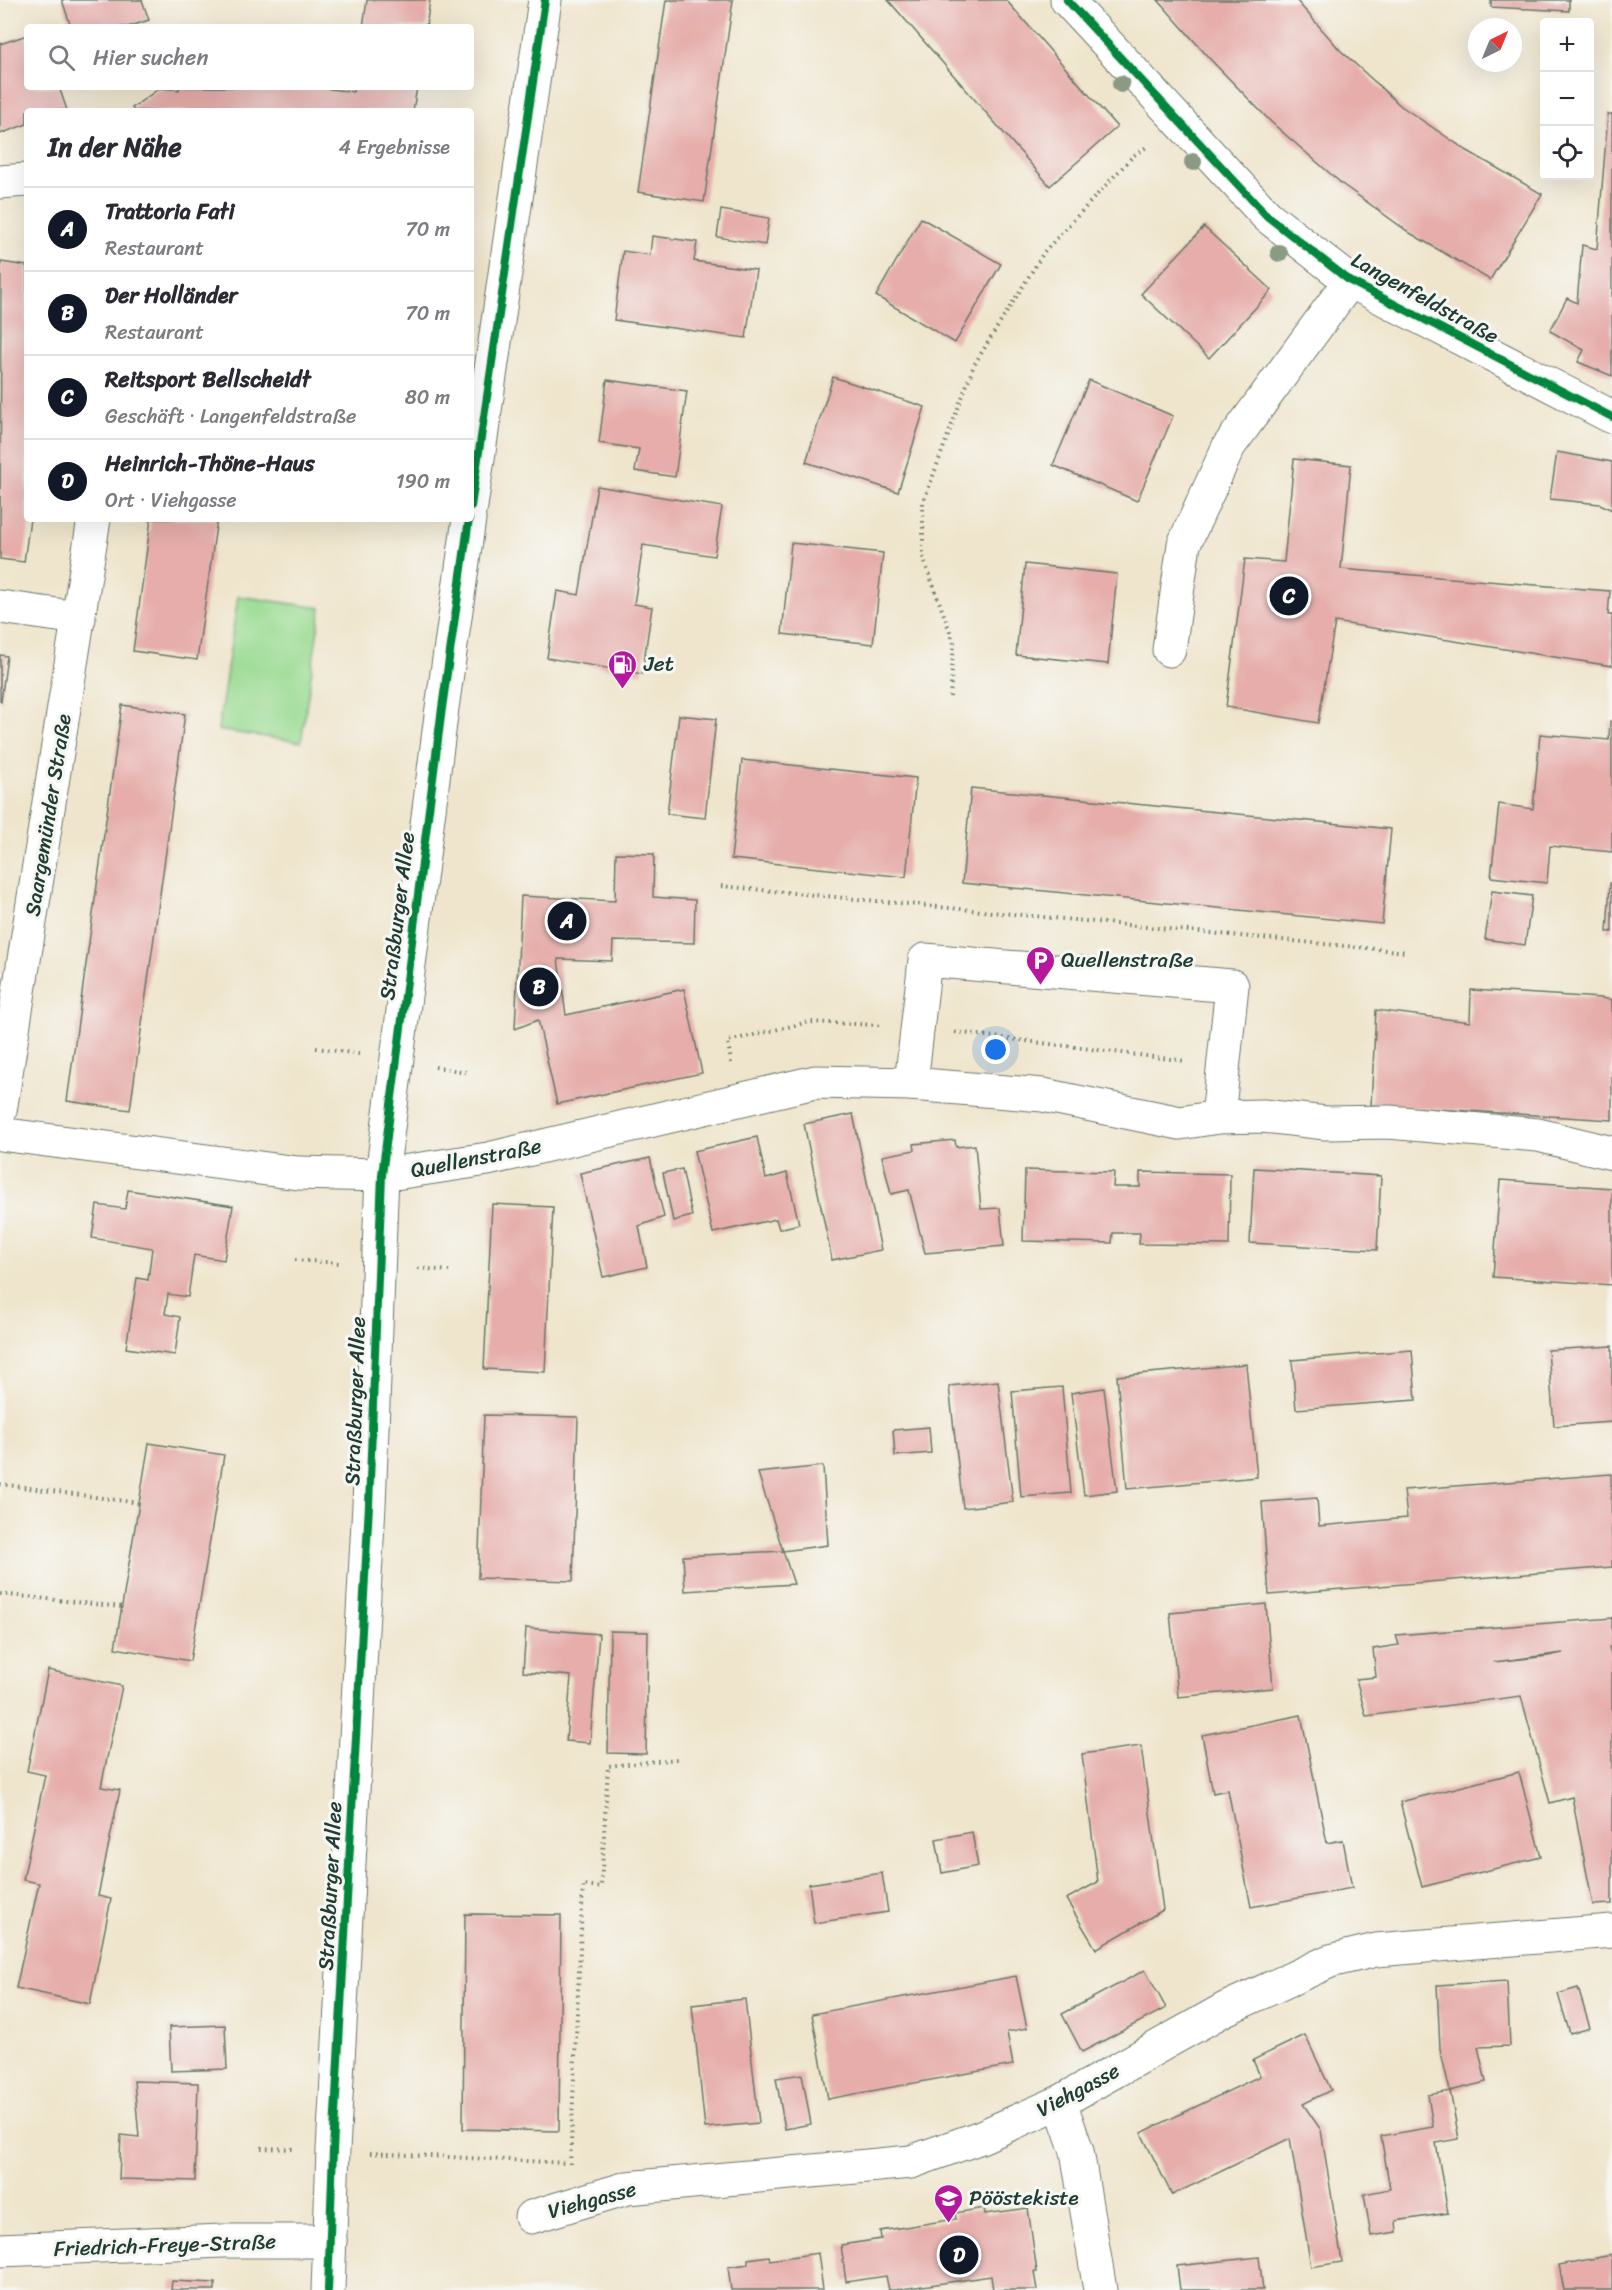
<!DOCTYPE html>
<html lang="de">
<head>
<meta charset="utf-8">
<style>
  body { margin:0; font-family:Sriracha,sans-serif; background:#f2f2f3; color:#2b2b33 }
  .controls { position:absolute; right:18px; top:18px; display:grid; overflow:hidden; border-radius:6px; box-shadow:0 6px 24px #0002 }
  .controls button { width:54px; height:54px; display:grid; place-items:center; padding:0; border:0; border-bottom:2px solid #e1e1e2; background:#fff; color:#2b2b33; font:30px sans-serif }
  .compass { position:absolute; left:1468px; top:18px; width:54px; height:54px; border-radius:50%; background:#fff; box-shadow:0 6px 24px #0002; rotate:43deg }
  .you { position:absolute; left:996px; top:1050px; width:21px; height:21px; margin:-15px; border:4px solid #fff; border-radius:50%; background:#1a73e8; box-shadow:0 0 0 9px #1a73e833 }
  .badge { display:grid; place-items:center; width:39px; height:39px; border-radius:50%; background:#111827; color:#fff; font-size:20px; font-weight:700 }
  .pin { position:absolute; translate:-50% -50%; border:3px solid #fff; box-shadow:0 2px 6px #0006 }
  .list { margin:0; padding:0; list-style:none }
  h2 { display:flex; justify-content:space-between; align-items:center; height:78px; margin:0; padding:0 24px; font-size:26px }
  h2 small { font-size:20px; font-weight:400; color:#7c7c81 }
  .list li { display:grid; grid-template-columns:39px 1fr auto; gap:18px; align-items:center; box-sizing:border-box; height:84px; padding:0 24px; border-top:2px solid #e1e1e2 }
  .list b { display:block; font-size:22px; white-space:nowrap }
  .list p { margin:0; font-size:20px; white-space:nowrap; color:#7c7c81 }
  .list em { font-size:20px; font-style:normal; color:#7c7c81 }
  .icon { flex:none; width:33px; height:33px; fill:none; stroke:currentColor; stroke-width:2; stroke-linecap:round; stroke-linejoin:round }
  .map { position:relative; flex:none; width:1612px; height:2290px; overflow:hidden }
  .search { position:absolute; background:#fff; box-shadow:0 6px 24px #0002; left:24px; top:24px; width:450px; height:66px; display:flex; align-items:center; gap:15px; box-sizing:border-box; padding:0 21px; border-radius:6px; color:#7c7c81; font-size:22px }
  .panel { position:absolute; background:#fff; box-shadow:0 6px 24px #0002; left:24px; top:108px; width:450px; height:414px; border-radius:6px }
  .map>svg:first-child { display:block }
  .green { fill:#9adb92; stroke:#5c8c63; stroke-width:1.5 }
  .building { fill:#e6adaa; fill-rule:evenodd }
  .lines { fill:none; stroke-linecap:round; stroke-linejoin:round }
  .minor-casing { stroke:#687869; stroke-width:35 }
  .major-casing { stroke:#687869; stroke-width:35 }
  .path { stroke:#687869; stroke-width:4; stroke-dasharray:1.5 4.5; stroke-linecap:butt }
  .minor { stroke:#fff; stroke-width:33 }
  .major { stroke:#fff; stroke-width:33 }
  .cycleway-casing { stroke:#f6f6f2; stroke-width:11 }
  .cycleway { stroke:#00873e; stroke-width:8 }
  .tree { fill:#8a9a83 }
  .labels { text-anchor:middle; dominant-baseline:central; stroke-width:6; stroke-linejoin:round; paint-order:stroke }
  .street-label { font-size:21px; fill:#1f3d34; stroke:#f6f6f2 }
  .poi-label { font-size:21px; fill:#1f3d34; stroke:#f6f6f2; text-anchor:start }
</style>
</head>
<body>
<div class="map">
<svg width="1612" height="2290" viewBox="0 0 1612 2290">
  <rect width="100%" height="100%" fill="#f6f6f2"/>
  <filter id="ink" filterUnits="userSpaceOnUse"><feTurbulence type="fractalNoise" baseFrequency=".0167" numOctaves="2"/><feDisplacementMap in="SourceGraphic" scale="12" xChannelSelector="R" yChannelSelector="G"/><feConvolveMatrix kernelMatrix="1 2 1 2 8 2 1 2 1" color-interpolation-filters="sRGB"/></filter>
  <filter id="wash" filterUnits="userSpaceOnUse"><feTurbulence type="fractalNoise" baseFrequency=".008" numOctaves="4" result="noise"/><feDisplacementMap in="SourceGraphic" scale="24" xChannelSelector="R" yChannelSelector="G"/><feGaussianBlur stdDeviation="1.35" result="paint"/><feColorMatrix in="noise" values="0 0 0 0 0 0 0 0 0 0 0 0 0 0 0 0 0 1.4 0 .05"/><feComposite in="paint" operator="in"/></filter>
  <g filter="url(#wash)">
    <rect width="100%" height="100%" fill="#efe5cc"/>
    <polygon class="green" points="238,596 321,608 301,742 218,730"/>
    <g id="blocks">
      <g class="building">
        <polygon points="62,0 142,0 149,20 128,27 71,27"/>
        <polygon points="367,0 430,0 426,27 363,27"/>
        <polygon points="666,0 733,0 704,202 638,192"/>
        <polygon points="888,0 1006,0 1117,127 1050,186"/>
        <polygon points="1158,0 1296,0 1340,50 1401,106 1466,150 1542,194 1490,280 1410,233 1342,184 1271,122 1210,59"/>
        <polygon points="1491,0 1569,0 1569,11 1491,7"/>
        <polygon points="27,35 27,87 59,87 67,110 27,111 27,124 0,134 0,44"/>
        <polygon points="179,87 315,87 353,92 354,87 417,87 413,111 134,111 132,108 160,88 179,90"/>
        <polygon points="1608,114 1612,114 1612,376 1578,362 1584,350 1550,331 1567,298 1577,303 1582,245 1597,249"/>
        <polygon points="721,210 769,218 765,245 717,237"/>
        <polygon points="921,218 1001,264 955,343 876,296"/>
        <polygon points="1204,227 1272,290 1209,358 1141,294"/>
        <polygon points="652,236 697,242 694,261 756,270 746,338 614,320 623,251 650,255"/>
        <polygon points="1,262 27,266 27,519 30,519 24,562 0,559"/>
        <polygon points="833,377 925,407 898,492 806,462"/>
        <polygon points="607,380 687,391 675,477 635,471 639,449 599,443"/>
        <polygon points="1089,380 1173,416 1137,501 1053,465"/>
        <polygon points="1557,452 1612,462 1612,510 1600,504 1550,499"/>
        <polygon points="1294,459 1351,465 1341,569 1610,591 1608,615 1612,615 1612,666 1335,622 1318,723 1226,707 1245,559 1284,562"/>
        <polygon points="597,486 722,507 714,556 643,545 634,604 652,607 642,674 547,658 557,591 579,595"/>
        <polygon points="151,519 217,519 197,660 133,651"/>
        <polygon points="791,543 883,553 873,644 782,634"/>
        <polygon points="1025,564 1117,574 1108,664 1016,655"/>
        <polygon points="0,655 7,656 1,702 0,701"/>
        <polygon points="122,705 185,714 130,1110 67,1101"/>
        <polygon points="679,715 716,719 705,818 667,814"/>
        <polygon points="1610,721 1612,721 1612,852 1550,846 1547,883 1491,877 1499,804 1533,809 1540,734 1609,740"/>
        <polygon points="742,760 916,778 906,877 731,859"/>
        <polygon points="971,788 1391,829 1382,924 962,883"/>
        <polygon points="616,853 654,854 653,897 695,900 694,943 613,941 612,961 558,959 566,1015 684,989 702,1073 557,1104 538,1020 515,1029 521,896 615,901"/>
        <polygon points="1610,883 1612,883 1612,932 1607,932"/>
        <polygon points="1492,891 1532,896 1525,945 1485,939"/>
        <polygon points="1471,990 1601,998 1612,1000 1612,1120 1371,1105 1376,1010 1470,1022"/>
        <polygon points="853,1114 881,1250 832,1260 804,1124"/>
        <polygon points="757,1137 766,1179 787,1173 799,1224 779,1229 776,1219 713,1233 694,1151"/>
        <polygon points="955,1140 956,1147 975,1145 981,1209 1000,1208 1004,1246 925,1253 909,1190 891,1194 882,1156 915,1150 914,1144"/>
        <polygon points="650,1158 664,1217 639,1226 647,1267 603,1277 580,1173"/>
        <polygon points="1254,1168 1381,1176 1377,1250 1250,1243"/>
        <polygon points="682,1169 692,1216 673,1221 663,1173"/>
        <polygon points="1025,1170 1114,1172 1113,1187 1140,1187 1140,1172 1230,1174 1229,1245 1139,1244 1140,1233 1113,1233 1112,1243 1023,1241"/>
        <polygon points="1500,1180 1612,1188 1612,1285 1493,1277"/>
        <polygon points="128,1190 233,1206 224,1260 194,1255 188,1297 168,1294 165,1314 180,1317 175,1355 126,1348 137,1278 148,1280 152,1248 92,1238 97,1205 125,1209"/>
        <polygon points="492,1204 553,1207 545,1372 484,1369"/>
        <polygon points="1612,1346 1612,1422 1554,1426 1548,1350"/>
        <polygon points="1412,1350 1416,1400 1296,1409 1292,1360"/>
        <polygon points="1246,1364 1257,1477 1127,1489 1117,1376"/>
        <polygon points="998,1381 1013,1502 963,1508 949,1386"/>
        <polygon points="1062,1387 1071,1493 1021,1497 1012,1391"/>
        <polygon points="1104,1388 1117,1491 1084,1495 1071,1393"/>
        <polygon points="484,1415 578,1417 573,1581 478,1578"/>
        <polygon points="929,1427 931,1453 895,1456 893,1430"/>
        <polygon points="149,1443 224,1455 190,1661 115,1648"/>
        <polygon points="823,1466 828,1545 783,1551 758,1473"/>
        <polygon points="1611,1474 1612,1567 1269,1595 1262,1502 1317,1498 1319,1526 1407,1518 1404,1490"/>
        <polygon points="783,1551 794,1584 685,1591 683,1556"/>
        <polygon points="1266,1604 1273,1688 1178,1697 1170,1613"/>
        <path d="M1612 1618V1647H1609L1612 1660V1904L1593 1905 1572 1797 1550 1803 1521 1696 1366 1716 1356 1679 1376 1677 1373 1649 1399 1645 1396 1635ZM1563 1653 1548 1656 1494 1662Z"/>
        <polygon points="526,1628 599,1634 590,1743 566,1741 571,1676 523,1672"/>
        <polygon points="610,1631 648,1632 646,1754 608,1753"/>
        <polygon points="48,1670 122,1686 101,1787 120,1790 98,1896 111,1899 90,2004 16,1988 39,1883 23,1880 45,1775 27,1771"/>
        <polygon points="1301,1715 1327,1843 1343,1840 1352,1888 1251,1907 1228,1790 1213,1793 1202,1735"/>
        <polygon points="1141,1746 1163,1910 1096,1949 1066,1899 1098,1882 1082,1754"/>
        <polygon points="1519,1772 1541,1857 1422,1887 1400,1802"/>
        <polygon points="972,1832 978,1866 942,1873 936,1839"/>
        <polygon points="882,1873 888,1912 814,1923 809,1884"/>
        <polygon points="465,1914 561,1915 559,2131 463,2129"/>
        <polygon points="1145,1970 1166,2008 1082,2052 1062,2014"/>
        <polygon points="1016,1976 1027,2028 1007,2032 1013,2065 828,2099 812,2014"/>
        <polygon points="1507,1981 1510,2046 1478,2047 1486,2082 1450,2091 1440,2049 1437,1985"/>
        <polygon points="1578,1988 1590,2028 1570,2034 1558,1994"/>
        <polygon points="745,1999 759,2123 705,2128 692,2005"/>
        <polygon points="225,2025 227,2069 171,2071 169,2027"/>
        <polygon points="1305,2035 1331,2090 1303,2104 1321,2130 1342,2262 1311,2267 1290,2138 1172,2195 1141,2133 1260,2076 1253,2060"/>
        <polygon points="802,2074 811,2124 785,2129 776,2078"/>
        <polygon points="134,2081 198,2083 195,2181 119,2179 121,2135 139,2137"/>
        <polygon points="1450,2091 1459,2139 1436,2143 1448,2213 1396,2221 1397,2232 1371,2236 1364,2194 1390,2189 1381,2136 1433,2127 1428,2095"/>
        <polygon points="984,2208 985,2214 1028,2208 1037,2272 1034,2272 1037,2290 993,2290 991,2276 895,2290 889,2290 886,2276 846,2282 841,2245 881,2239 880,2231 956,2219 955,2213"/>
        <polygon points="818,2253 823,2290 731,2290 728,2267 748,2264 748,2259 769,2256 770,2260"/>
        <polygon points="1612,2255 1612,2290 1564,2290 1559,2265"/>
        <polygon points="1259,2257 1263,2290 1180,2290 1177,2266"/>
        <polygon points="172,2281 215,2283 215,2290 171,2290"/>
      </g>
    </g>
  </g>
  <g filter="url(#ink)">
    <use href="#blocks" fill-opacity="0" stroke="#687869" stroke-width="1.5"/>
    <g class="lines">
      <defs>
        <g id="minor">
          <polyline points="1067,0 1267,216 1350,281 1612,417"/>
          <polyline points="0,182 27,180"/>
          <polyline points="0,607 79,618"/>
          <polyline points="1169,650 1184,544 1229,446 1350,281"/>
          <polyline points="911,1084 925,960 1232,986 1218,1117"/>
          <polyline points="0,1111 94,519"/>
          <polyline points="0,1134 298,1173 382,1175 488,1159 815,1082 911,1084 1043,1095 1180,1123 1218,1117 1263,1116 1326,1123 1389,1122 1538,1135 1612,1153"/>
          <polyline points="1060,2102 1077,2151 1100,2290"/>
          <polyline points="531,2217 627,2188 911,2162 981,2137 1060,2102 1225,2009 1330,1961 1376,1950 1612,1931"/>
          <polyline points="0,2250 223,2241 330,2241"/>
        </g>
        <g id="major">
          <polyline points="471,506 545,0"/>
          <polyline points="328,2290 333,2150 369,1505 382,1175 442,708 469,519"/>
        </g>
      </defs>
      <use href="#minor" class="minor-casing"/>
      <use href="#major" class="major-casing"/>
      <g class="path">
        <polyline points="950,697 954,643 923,557 923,503 974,365 1044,252 1133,156 1148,146"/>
        <polyline points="721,886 1407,952"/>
        <polyline points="955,1032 1186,1061"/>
        <polyline points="316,1048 359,1054"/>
        <polyline points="731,1063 728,1041 809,1022 879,1025"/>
        <polyline points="435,1067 466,1072"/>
        <polyline points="295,1260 339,1263"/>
        <polyline points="418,1268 449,1271"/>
        <polyline points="0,1484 139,1503"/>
        <polyline points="0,1594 122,1607"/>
        <polyline points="261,2148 294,2149"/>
        <polyline points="370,2153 567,2163"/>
        <polyline points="570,2164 583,1885 601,1887 608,1766 677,1759"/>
      </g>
      <use href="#minor" class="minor"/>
      <use href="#major" class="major"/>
      <defs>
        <g id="cycleway">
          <polyline points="1067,0 1267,216 1350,281 1612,417"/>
          <polyline points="471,506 545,0"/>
          <polyline points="328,2290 333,2150 369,1505 382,1175 442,708 469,519"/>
        </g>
      </defs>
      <use href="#cycleway" class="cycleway-casing"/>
      <use href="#cycleway" class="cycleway"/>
    </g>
    <g class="tree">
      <circle cx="1121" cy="84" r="9"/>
      <circle cx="1193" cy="162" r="9"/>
      <circle cx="1279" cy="253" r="9"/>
    </g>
  </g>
  <defs>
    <symbol id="fuel-pin" viewBox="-11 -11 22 30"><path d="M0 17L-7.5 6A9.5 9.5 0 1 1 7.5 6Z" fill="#b5179e" stroke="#f6f6f2"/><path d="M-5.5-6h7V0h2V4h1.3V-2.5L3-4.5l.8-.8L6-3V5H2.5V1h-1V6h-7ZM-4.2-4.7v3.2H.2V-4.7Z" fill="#fff"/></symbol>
    <symbol id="parking-pin" viewBox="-11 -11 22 30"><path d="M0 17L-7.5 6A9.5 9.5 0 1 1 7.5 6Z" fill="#b5179e" stroke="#f6f6f2"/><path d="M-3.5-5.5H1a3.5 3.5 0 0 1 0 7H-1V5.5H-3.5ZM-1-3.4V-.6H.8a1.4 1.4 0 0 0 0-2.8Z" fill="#fff"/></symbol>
    <symbol id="school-pin" viewBox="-11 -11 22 30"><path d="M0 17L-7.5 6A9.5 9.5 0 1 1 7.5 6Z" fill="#b5179e" stroke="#f6f6f2"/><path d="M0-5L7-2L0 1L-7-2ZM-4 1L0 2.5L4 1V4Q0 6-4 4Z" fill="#fff"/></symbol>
  </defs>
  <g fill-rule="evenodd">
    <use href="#fuel-pin" x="606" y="648" width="33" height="45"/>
    <use href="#parking-pin" x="1024" y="944" width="33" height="45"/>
    <use href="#school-pin" x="932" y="2182" width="33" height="45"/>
  </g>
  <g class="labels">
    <g class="street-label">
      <text transform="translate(1425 298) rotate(29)">Langenfeldstraße</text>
      <text transform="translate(48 815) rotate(-81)">Saargemünder Straße</text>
      <text transform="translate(397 916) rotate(-83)">Straßburger Allee</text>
      <text transform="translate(476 1158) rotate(-11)">Quellenstraße</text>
      <text transform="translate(355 1401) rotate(-88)">Straßburger Allee</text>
      <text transform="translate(330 1886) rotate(-87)">Straßburger Allee</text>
      <text transform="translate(1078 2090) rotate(-28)">Viehgasse</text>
      <text transform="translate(592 2200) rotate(-15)">Viehgasse</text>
      <text transform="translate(165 2245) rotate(-2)">Friedrich-Freye-Straße</text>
    </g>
    <g class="poi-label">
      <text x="644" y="664">Jet</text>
      <text x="1061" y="960">Quellenstraße</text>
      <text x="969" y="2198">Pööstekiste</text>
    </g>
  </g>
</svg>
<div class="controls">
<button>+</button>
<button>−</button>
<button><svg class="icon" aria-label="locate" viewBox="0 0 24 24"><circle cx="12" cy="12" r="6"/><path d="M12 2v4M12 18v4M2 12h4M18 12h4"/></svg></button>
</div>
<svg class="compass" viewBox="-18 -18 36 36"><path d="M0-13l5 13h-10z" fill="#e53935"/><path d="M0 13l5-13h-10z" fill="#7c7c81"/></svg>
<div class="you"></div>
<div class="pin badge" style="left:567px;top:921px">A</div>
<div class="pin badge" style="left:539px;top:987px">B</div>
<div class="pin badge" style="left:1289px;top:596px">C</div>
<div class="pin badge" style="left:959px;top:2255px">D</div>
<div class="search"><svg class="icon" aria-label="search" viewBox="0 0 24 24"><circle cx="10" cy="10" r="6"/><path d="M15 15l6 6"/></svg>Hier suchen</div>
<section class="panel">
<h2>In der Nähe<small>4 Ergebnisse</small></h2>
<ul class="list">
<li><span class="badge">A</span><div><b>Trattoria Fati</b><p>Restaurant</p></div><em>70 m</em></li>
<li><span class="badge">B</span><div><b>Der Holländer</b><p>Restaurant</p></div><em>70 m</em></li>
<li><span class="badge">C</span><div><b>Reitsport Bellscheidt</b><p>Geschäft · Langenfeldstraße</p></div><em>80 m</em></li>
<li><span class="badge">D</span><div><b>Heinrich-Thöne-Haus</b><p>Ort · Viehgasse</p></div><em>190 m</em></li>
</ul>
</section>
</div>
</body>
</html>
